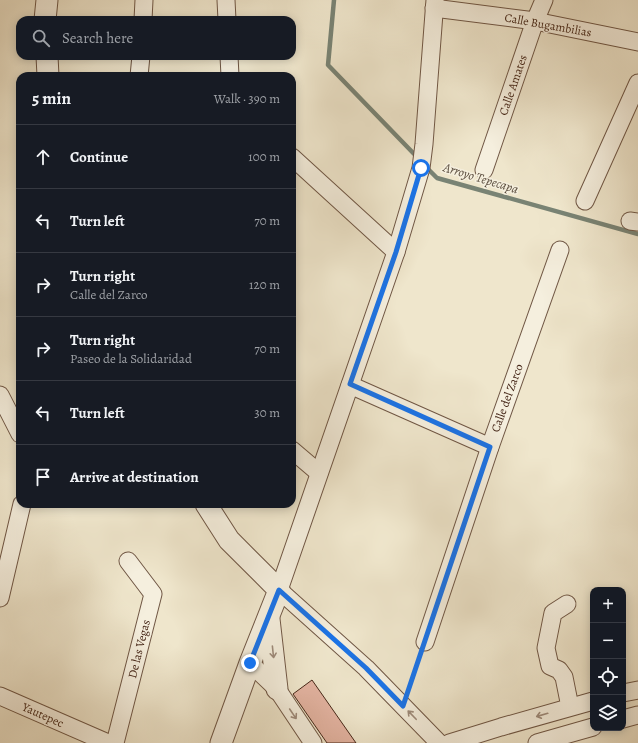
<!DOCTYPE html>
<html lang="en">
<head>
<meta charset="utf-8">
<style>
  body { margin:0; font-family:Alegreya,serif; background:#20242c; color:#f1f3f6 }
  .controls { position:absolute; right:12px; bottom:12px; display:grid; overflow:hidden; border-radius:8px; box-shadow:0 2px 10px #0003 }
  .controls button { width:36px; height:36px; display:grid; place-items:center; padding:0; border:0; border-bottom:1px solid #363941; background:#171b24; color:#f1f3f6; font:20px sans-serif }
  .stop { position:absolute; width:12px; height:12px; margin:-9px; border:3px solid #1a73e8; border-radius:50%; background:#fff }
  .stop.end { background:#1a73e8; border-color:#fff; box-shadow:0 1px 4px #0008 }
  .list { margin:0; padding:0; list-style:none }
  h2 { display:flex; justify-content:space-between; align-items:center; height:52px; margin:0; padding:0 16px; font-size:17px }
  h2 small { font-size:13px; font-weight:400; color:#9ea1a6 }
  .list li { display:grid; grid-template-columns:26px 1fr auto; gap:12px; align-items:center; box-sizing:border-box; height:64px; padding:0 16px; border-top:1px solid #363941 }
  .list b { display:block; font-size:15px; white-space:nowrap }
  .list p { margin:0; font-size:13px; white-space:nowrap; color:#9ea1a6 }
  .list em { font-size:13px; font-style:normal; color:#9ea1a6 }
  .icon { flex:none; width:22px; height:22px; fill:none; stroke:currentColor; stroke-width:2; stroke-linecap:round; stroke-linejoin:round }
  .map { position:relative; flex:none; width:638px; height:743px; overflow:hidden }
  .search { position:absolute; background:#171b24; box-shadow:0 2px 10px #0003; left:16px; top:16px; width:280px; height:44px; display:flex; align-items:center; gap:10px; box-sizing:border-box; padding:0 14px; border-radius:12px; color:#9ea1a6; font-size:15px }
  .panel { position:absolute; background:#171b24; box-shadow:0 2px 10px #0003; left:16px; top:72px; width:280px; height:436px; border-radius:12px }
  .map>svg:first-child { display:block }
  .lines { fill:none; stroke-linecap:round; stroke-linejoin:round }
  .stream { stroke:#798374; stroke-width:4.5 }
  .building { fill:#e3b3a1; stroke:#462718 }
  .minor-casing { stroke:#705745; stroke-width:19 }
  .tertiary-casing { stroke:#705745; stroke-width:23 }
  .path { stroke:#462718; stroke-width:2.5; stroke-dasharray:3 2; stroke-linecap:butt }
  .minor { stroke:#f5efde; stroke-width:17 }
  .tertiary { stroke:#f5efde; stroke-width:21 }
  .oneway { stroke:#9e8b7b }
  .route { stroke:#1a73e8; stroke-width:5 }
  .labels { text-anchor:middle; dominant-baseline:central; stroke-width:3; stroke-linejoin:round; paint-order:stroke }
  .street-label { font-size:12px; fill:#462718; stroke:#f5efde }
  .water-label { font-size:13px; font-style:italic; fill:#5b4d3e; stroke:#f5efde }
</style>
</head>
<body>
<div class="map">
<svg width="638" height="743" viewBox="0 0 638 743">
  <rect width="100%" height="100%" fill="#efe6cc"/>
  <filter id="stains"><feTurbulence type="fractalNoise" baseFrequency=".005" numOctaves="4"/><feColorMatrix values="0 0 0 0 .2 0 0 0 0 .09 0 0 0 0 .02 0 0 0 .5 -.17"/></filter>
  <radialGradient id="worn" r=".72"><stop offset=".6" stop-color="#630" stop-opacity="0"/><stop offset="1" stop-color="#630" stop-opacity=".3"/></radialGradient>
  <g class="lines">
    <g class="stream">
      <polyline points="334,0 328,65 418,158"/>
      <polyline points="426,167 437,178 638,234"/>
    </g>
  </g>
  <polygon class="building" points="312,680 356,743 327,743 293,694"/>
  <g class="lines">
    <defs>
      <g id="minor">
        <polyline points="226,0 227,20"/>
        <polyline points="435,0 424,144 421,168 396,252 279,590 366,668 439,743"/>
        <polyline points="434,8 535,21 638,42"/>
        <polyline points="143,20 144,0"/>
        <polyline points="229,56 230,76"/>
        <polyline points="139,76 141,56"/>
        <polyline points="292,157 396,252"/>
        <polyline points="484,170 535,21 544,0"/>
        <polyline points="585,201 638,83"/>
        <polyline points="630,221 638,222"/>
        <polyline points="350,385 490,447"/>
        <polyline points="0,395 20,434"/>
        <polyline points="292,450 319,473"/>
        <polyline points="0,598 22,504"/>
        <polyline points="567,604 553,613 546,648 550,666 559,670 564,677 570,707"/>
        <polyline points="425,642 490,447 560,250"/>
        <polyline points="250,663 277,689 313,743"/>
        <polyline points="623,693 638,690"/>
        <polyline points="0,696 108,743"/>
        <polyline points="623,719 638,715"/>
        <polyline points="115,743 153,594 128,561"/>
        <polyline points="449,743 501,727 593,701"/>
        <polyline points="537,743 593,727"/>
      </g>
      <g id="tertiary">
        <polyline points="45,20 47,0"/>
        <polyline points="47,56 48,76"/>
        <polyline points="206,504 229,540 279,590 250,663 221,743"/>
        <polyline points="269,619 277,689"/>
      </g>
    </defs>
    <use href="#minor" class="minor-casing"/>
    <use href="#tertiary" class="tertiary-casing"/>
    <polyline class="path" points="409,689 420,656"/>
    <use href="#minor" class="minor"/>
    <use href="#tertiary" class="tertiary"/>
  </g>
  <defs><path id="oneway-shaft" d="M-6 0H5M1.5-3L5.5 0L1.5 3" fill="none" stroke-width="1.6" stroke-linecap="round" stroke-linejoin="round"/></defs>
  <g class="oneway">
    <use href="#oneway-shaft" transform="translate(273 652) rotate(84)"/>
    <use href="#oneway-shaft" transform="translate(293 714) rotate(56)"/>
    <use href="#oneway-shaft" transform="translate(412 715) rotate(-134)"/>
    <use href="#oneway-shaft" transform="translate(542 715) rotate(164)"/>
  </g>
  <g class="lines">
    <polyline class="route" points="250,663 279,590 366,668 403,706 490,447 350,384 396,252 421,168"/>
  </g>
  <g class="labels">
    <g class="street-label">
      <text transform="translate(548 25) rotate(10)">Calle Bugambilias</text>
      <text transform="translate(513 85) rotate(-71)">Calle Amates</text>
      <text transform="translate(507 398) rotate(-70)">Calle del Zarco</text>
      <text transform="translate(139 649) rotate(-76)">De las Vegas</text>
      <text transform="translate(43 715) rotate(24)">Yautepec</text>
    </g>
    <g class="water-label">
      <text transform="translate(481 178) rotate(17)">Arroyo Tepecapa</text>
    </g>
  </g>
  <rect width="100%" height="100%" filter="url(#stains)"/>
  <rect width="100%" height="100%" fill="url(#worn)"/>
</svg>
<div class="controls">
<button>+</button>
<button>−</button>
<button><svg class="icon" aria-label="locate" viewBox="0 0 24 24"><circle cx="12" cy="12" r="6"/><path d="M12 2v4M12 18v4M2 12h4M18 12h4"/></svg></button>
<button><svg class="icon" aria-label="layers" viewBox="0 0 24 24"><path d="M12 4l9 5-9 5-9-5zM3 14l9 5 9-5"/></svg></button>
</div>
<div class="stop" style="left:421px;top:168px"></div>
<div class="stop end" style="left:250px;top:663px"></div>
<div class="search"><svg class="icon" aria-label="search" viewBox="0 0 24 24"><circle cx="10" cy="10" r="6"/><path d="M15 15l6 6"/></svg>Search here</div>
<section class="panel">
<h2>5 min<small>Walk · 390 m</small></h2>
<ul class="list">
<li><svg class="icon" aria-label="ahead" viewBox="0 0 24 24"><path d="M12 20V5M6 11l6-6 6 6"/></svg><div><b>Continue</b></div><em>100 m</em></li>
<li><svg class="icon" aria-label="left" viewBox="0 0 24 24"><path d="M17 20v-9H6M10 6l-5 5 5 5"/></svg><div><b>Turn left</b></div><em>70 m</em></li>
<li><svg class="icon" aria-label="right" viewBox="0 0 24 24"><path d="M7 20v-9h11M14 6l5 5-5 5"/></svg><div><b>Turn right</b><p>Calle del Zarco</p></div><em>120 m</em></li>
<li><svg class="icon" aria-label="right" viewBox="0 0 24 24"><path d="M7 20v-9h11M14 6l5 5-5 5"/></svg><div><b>Turn right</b><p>Paseo de la Solidaridad</p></div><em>70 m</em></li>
<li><svg class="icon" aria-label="left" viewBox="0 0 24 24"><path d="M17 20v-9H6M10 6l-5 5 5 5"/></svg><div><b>Turn left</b></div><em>30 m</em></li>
<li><svg class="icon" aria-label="arrive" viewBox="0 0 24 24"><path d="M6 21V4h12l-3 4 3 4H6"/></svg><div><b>Arrive at destination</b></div></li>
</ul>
</section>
</div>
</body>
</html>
